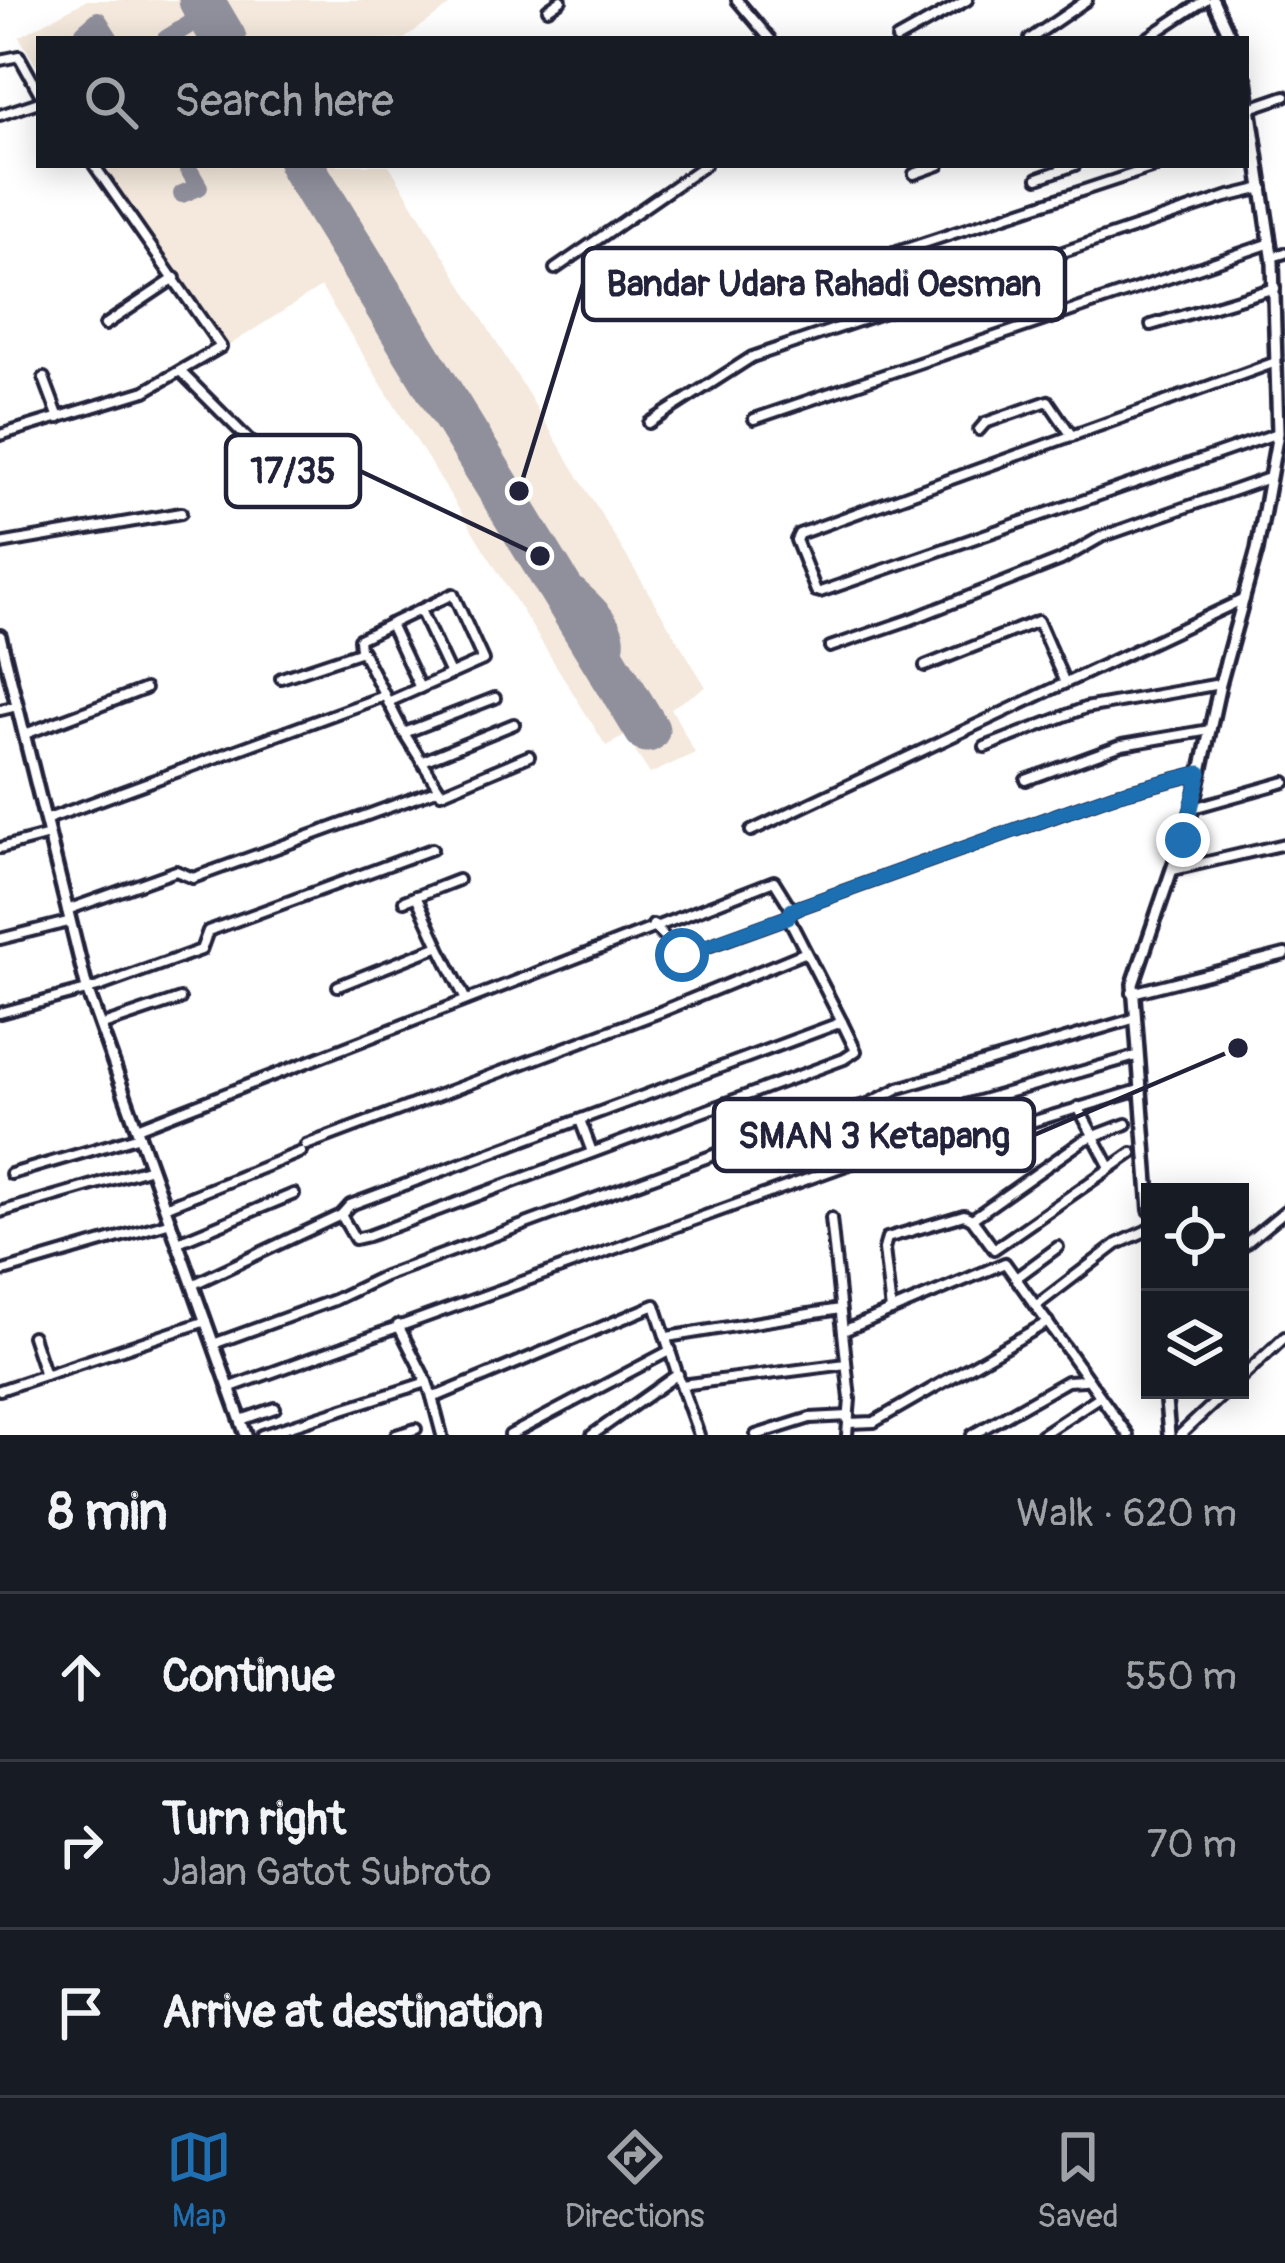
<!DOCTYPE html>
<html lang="en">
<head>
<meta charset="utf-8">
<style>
  body { margin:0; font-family:Pangolin,sans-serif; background:#242831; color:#f1f3f6 }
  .controls { position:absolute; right:36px; bottom:36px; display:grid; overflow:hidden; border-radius:0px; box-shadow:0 6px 30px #0003 }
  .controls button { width:108px; height:108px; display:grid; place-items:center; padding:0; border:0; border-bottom:3px solid #363941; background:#171b24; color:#f1f3f6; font:60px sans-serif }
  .stop { position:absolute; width:36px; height:36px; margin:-27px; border:9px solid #1f6fb2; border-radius:50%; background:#fff }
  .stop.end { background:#1f6fb2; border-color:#fff; box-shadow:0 3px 12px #0008 }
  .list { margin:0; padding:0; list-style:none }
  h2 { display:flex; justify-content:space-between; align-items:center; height:156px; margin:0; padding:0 48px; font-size:51px }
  h2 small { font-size:39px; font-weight:400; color:#9ea1a6 }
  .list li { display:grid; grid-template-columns:78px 1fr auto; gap:36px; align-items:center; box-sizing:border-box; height:168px; padding:0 48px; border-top:3px solid #363941 }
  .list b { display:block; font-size:45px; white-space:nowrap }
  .list p { margin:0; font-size:39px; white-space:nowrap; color:#9ea1a6 }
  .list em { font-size:39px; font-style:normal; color:#9ea1a6 }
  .icon { flex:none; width:66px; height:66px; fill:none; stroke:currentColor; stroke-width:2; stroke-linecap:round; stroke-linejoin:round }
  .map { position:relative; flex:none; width:1285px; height:1435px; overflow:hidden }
  .search { position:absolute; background:#171b24; box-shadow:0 6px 30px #0003; left:36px; right:36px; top:36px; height:132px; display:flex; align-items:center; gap:30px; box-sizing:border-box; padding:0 42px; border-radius:0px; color:#9ea1a6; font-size:45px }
  .sheet { height:660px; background:#171b24 }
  nav { display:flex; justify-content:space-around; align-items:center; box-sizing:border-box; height:168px; border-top:3px solid #363941; background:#171b24; font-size:33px; color:#9ea1a6 }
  nav a { display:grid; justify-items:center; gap:6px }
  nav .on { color:#1f6fb2 }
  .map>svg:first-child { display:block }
  .built { fill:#f4e9dc }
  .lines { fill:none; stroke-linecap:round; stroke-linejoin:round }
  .taxiway { stroke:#90909d; stroke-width:18 }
  .runway { stroke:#90909d; stroke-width:45 }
  .minor-casing { stroke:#22223b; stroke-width:16 }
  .tertiary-casing { stroke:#22223b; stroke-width:18 }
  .minor { stroke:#fff; stroke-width:8 }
  .tertiary { stroke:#fff; stroke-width:9 }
  .route { stroke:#1f6fb2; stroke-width:15 }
  .leader { fill:none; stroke:#22223b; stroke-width:4.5 }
  .callout-dot { fill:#22223b; stroke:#fff; stroke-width:4.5 }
  .callout { fill:#fff; stroke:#22223b; stroke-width:4.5 }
  .callout-label { font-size:36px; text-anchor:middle; font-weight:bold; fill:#22223b }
</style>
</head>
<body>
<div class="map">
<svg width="1285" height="1435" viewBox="0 0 1285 1435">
  <rect width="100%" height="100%" fill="#fff"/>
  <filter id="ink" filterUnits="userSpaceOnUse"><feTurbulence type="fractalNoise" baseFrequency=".00833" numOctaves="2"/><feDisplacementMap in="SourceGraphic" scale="24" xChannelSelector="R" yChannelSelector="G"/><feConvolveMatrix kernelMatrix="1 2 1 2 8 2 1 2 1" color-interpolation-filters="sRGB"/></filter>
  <g filter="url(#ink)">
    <g class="built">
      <polygon points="87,0 457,0 404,39 39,39 39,70 19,37"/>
      <polygon points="100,165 389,165 706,687 671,708 695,753 650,774 625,736 606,746 321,287 228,346"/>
    </g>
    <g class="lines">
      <g class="taxiway">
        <polyline points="84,32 98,20 110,39"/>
        <polyline points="166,39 200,18 204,5"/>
        <polyline points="182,194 199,187 186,165"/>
        <path d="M540 556C561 576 624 617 615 647L602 656"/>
      </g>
      <g class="runway">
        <polyline points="201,0 224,39"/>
        <polyline points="301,165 647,730"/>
      </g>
      <defs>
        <g id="minor">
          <polyline points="737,0 770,39"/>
          <polyline points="548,9 561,0"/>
          <polyline points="897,39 967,0"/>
          <polyline points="1030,39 1087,0"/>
          <polyline points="1146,39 1205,0"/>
          <polyline points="0,60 19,56 39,92"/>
          <polyline points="1247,109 1285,96"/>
          <polyline points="0,115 39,102"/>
          <polyline points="914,174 939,165"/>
          <polyline points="1038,178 1075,165"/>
          <polyline points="1272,257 1285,253"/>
          <polyline points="555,269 705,165"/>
          <polyline points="712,313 1160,165"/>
          <polyline points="105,325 175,278"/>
          <polyline points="1151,325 1275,288"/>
          <polyline points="181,372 294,485"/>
          <polyline points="44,378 59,418"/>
          <polyline points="754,419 1271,243"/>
          <polyline points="649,423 752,357 1226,197 1263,188"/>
          <polyline points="979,430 985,423 1048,401 1072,436"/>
          <polyline points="0,435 145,391 221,347 94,165"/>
          <polyline points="0,544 181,513"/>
          <polyline points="816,591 796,540 799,534 1276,362"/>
          <polyline points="820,592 1278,433"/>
          <polyline points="420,610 450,674"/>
          <polyline points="390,624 420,688"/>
          <polyline points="830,647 909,620 1061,560 1101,537 1269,478"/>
          <polyline points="360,649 359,639 453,594 483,660 388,702"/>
          <polyline points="925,666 1038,621 1065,683"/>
          <polyline points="0,710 17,706"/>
          <polyline points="404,733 495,698"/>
          <polyline points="25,734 145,689"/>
          <polyline points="985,747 1085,708 1220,684"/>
          <polyline points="423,761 514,724"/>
          <polyline points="1026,780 1122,745 1210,730"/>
          <polyline points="441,793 529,756"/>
          <polyline points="1193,808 1285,782"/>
          <polyline points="45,820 384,696"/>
          <polyline points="751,831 1244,599"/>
          <polyline points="0,848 49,835"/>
          <polyline points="1173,870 1285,844"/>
          <polyline points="416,896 439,946"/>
          <polyline points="404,901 458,880"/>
          <polyline points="67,910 176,871 193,878 439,789 404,733 362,651 281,678"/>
          <polyline points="788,917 842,1022"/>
          <polyline points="653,925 679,953 686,954 788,917 792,910 1113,795 1200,773"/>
          <polyline points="0,939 68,922"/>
          <polyline points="338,986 439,946 466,1000"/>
          <polyline points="1132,993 1285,954"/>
          <polyline points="0,1013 98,987 201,950 208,931 432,849"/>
          <polygon points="842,1022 856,1051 844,1059 368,1236 355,1239 341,1215 350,1205"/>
          <polyline points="100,1026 180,999"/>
          <polyline points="1078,1107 1110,1167"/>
          <polyline points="580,1120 592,1152"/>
          <polyline points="137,1128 774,881 792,910"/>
          <polyline points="306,1145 660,1012 804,953"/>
          <polyline points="917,1156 1139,1090"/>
          <polyline points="11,1174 140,1136"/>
          <polyline points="165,1207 301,1152"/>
          <polyline points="0,1212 151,1168"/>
          <polyline points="831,1218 850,1399 847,1435"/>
          <polyline points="972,1219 1084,1140 1126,1124"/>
          <polyline points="178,1242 294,1194"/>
          <polyline points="1240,1248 1285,1211"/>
          <polyline points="0,1272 171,1222"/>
          <polyline points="1016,1278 1058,1247"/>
          <polyline points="194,1284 341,1215"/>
          <polyline points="1037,1305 1117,1244 1150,1229"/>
          <polyline points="891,1311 884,1249 887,1238 964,1215 972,1219 994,1249 1132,1153"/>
          <polyline points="843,1331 1005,1263 1128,1435"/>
          <polyline points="32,1336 45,1375"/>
          <polyline points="667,1337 840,1309"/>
          <polyline points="216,1343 334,1300 384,1276 790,1127 868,1104 899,1088 1133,1019"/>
          <polyline points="1240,1379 1285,1337"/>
          <polyline points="427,1382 432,1397 440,1395 655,1305 681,1385 846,1364"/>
          <polyline points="681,1385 699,1435"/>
          <polyline points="231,1387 902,1145 905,1141 901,1125 905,1122 1136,1056"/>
          <polyline points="0,1390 206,1321"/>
          <polyline points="432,1397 442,1435"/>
          <polyline points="241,1420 275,1408"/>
          <polyline points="849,1423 874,1422 1048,1322"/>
          <polyline points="262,1435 427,1382 398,1325"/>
          <polyline points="396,1435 416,1429"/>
          <polyline points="510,1435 671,1350"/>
          <polyline points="592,1435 678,1374"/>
          <polyline points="756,1435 810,1418 849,1416"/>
          <polyline points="972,1435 1067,1381 1084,1380"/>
          <polyline points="1041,1435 1099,1397"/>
          <polyline points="1180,1435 1228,1390"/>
        </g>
        <g id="tertiary">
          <polyline points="1213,0 1231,39"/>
          <polyline points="0,636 87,989 246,1435"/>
          <polyline points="1150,1210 1133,984 1193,808 1220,684 1257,550 1278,433 1273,262 1246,80"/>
          <polyline points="1165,1390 1169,1435"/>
        </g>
      </defs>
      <use href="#minor" class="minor-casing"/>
      <use href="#tertiary" class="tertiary-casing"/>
      <use href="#minor" class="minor"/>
      <use href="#tertiary" class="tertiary"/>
    </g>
  </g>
  <g class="lines" filter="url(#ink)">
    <polyline class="route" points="682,955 788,917 792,910 1113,795 1200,773 1183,840"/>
  </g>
  <path class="leader" d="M519 491L583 284M540 556L360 471M1238 1048L1034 1135"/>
  <g class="callout-dot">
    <circle cx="519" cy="491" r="12"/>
    <circle cx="540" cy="556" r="12"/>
    <circle cx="1238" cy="1048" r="12"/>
  </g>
  <g class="callout">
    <rect x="583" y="248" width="482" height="72" rx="12"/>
    <rect x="226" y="435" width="134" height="72" rx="12"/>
    <rect x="714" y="1099" width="320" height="72" rx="12"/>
  </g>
  <g class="callout-label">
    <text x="824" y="296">Bandar Udara Rahadi Oesman</text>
    <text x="293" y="483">17/35</text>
    <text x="874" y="1148">SMAN 3 Ketapang</text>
  </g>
</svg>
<div class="controls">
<button><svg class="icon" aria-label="locate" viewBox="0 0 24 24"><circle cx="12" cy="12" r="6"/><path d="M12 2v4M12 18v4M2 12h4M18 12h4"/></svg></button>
<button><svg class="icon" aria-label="layers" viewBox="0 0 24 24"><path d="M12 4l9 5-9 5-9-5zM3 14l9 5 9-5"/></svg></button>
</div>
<div class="stop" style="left:682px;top:955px"></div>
<div class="stop end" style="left:1183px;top:840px"></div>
<div class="search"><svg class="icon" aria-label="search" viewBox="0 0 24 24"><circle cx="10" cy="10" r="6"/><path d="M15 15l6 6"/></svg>Search here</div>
</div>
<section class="sheet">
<h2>8 min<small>Walk · 620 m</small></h2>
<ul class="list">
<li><svg class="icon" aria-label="ahead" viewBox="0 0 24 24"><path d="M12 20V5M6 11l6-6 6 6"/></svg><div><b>Continue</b></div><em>550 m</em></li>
<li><svg class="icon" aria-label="right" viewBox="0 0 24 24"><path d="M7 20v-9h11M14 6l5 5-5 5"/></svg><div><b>Turn right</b><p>Jalan Gatot Subroto</p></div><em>70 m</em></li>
<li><svg class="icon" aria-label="arrive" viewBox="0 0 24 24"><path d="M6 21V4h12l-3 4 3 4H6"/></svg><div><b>Arrive at destination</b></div></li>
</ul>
</section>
<nav>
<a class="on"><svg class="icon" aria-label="map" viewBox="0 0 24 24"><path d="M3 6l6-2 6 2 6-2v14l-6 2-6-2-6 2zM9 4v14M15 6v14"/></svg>Map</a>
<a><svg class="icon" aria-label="directions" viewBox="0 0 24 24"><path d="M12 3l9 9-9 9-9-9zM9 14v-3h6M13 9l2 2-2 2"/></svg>Directions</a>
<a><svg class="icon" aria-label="saved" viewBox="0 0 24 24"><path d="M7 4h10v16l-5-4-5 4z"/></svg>Saved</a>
</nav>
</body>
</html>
